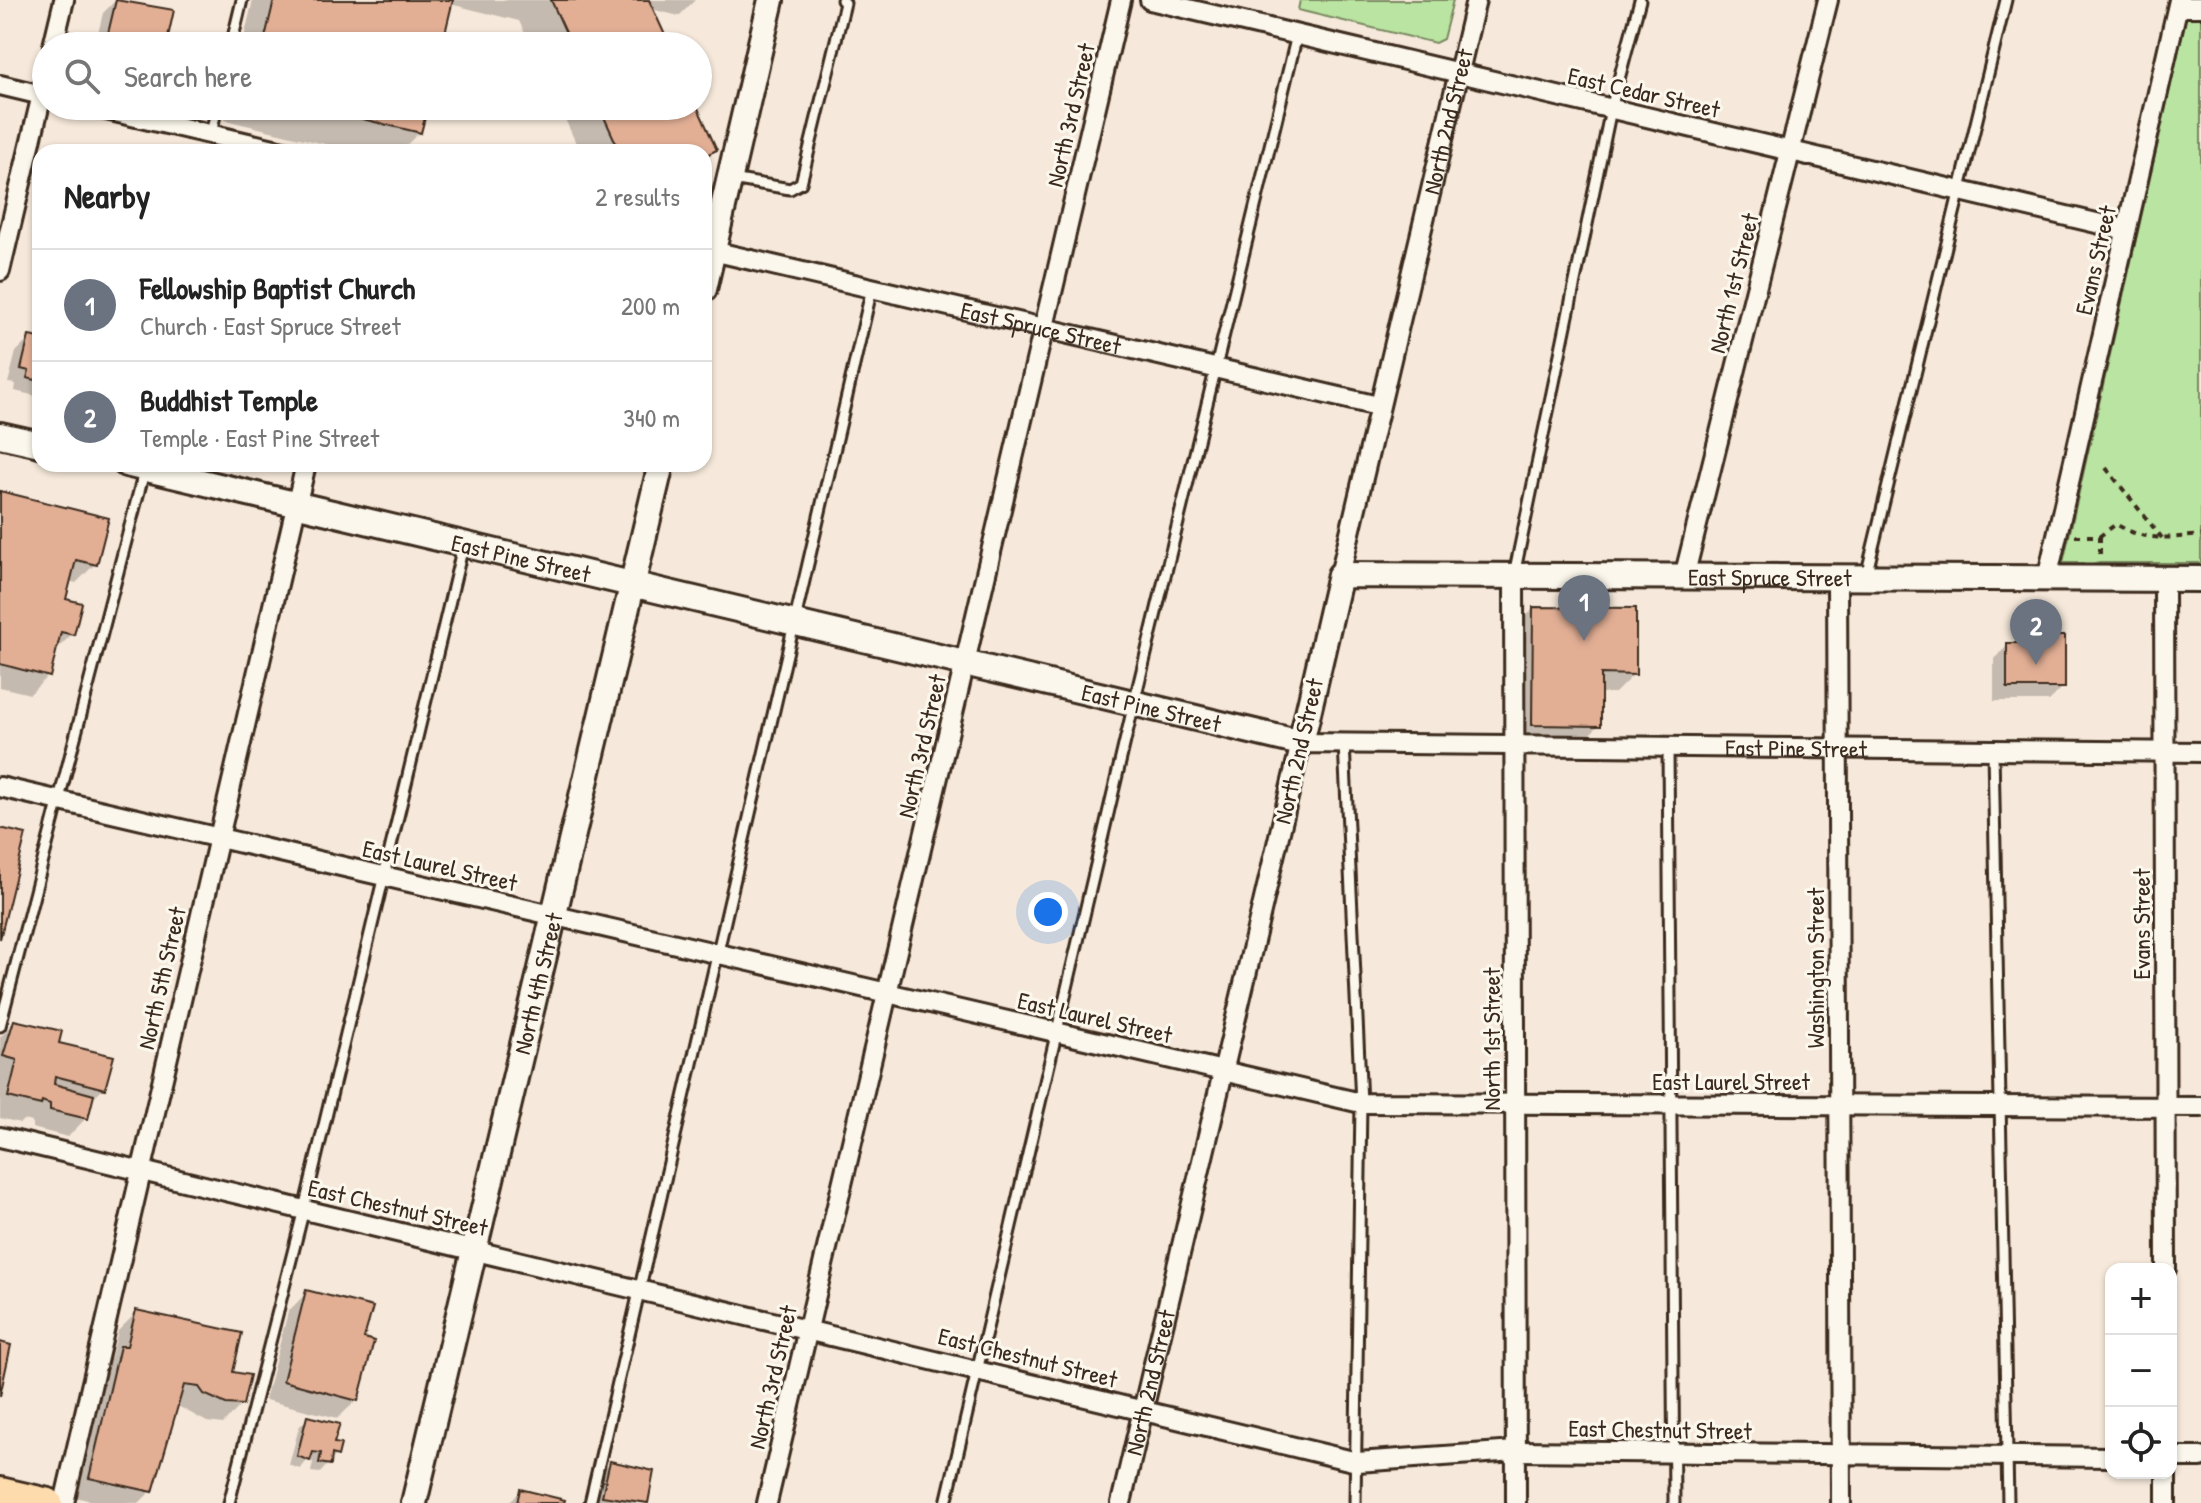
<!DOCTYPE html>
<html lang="en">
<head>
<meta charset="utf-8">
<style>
  body { margin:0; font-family:"Patrick Hand",sans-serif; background:#f2f2f2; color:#222 }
  .controls { position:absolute; right:24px; bottom:24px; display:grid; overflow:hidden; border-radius:16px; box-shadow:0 2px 6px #0004 }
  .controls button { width:72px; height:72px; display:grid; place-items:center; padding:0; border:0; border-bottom:2px solid #e0e0e0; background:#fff; color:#222; font:40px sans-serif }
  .you { position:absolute; left:1048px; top:912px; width:28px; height:28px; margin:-20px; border:6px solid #fff; border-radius:50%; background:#1a73e8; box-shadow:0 0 0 12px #1a73e833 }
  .badge { display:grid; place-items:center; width:52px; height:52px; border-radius:50%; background:#db2777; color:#fff; font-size:26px; font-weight:700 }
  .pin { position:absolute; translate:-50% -66px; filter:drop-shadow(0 2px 4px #0008) }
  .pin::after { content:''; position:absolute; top:42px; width:28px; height:24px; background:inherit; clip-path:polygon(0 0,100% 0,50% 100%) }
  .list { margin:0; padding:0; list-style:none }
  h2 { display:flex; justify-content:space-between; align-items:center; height:104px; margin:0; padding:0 32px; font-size:34px }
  h2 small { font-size:26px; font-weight:400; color:#767676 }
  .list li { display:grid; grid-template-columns:52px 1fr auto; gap:24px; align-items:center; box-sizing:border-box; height:112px; padding:0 32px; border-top:2px solid #e0e0e0 }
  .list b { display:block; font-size:30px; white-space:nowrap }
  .list p { margin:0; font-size:26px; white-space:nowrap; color:#767676 }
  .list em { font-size:26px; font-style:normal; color:#767676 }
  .icon { flex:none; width:44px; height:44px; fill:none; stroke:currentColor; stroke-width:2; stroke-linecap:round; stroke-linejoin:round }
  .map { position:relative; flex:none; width:2201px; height:1503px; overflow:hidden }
  .search { position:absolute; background:#fff; box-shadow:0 2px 6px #0004; left:32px; top:32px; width:680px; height:88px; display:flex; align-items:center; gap:20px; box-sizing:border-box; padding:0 28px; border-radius:44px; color:#767676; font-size:30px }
  .panel { position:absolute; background:#fff; box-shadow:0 2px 6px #0004; left:32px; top:144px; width:680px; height:328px; border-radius:24px }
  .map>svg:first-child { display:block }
  .green { fill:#bae4a1; stroke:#7a8760; stroke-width:2 }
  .shadow { fill:#0003 }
  .building { fill:#e2af95; stroke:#3b2a1e; stroke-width:2 }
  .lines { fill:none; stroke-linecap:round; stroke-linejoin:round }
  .lane-casing { stroke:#3b2a1e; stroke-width:15 }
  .street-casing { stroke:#3b2a1e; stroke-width:24 }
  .secondary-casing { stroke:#3b2a1e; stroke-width:30 }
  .primary-casing { stroke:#3b2a1e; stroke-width:34 }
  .path { stroke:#3b2a1e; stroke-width:4; stroke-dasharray:6 6; stroke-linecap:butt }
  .lane { stroke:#fbf7ec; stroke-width:9 }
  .street { stroke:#fbf7ec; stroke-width:18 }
  .secondary { stroke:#fbf7ec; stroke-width:24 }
  .primary { stroke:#fedbac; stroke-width:28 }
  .labels { text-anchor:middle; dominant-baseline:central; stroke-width:6; stroke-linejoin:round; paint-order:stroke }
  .street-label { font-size:24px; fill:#3b2a1e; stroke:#fbf7ec }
</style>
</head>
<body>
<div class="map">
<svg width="2201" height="1503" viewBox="0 0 2201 1503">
  <rect width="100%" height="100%" fill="#f6e9db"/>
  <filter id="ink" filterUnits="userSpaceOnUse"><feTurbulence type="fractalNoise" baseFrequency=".0125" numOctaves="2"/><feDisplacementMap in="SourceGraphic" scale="16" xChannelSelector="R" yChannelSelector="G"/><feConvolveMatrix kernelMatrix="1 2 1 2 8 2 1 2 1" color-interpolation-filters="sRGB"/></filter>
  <g filter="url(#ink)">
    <g class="green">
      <polygon points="1300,0 1453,0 1443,39 1435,43 1298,10"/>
      <polygon points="2186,18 2201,18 2201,563 2063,563"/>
    </g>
    <g class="shadow">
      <polygon points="116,0 172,12 164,46 95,46 103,13"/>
      <polygon points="253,0 695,0 679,16 651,9 668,46 531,46 519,21 450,4 440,46 242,46"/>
      <polygon points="228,106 426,106 420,132 399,152 358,152 225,120"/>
      <polygon points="559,106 695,106 715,150 704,161 704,152 580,152"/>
      <polygon points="30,338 40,340 40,397 15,391 16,384 8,383 16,352"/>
      <polygon points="0,493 95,564 76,583 69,581 64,601 72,634 54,652 48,676 30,694 0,687"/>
      <polygon points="1533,609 1634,674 1615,693 1599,693 1599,725 1580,744 1514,743 1515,628"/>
      <polygon points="2023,638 2063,687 2049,701 1994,701 1994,659 2008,645 2016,645"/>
      <polygon points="15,1023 56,1044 103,1088 91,1100 86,1118 68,1137 32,1128 32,1122 23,1120 20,1123 0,1118 0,1037"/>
      <polygon points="306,1293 362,1340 357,1400 338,1418 265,1400 288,1312"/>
      <polygon points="137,1312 231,1374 242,1404 223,1424 207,1422 176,1405 151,1491 139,1503 100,1503 71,1496 101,1367 111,1357 118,1331"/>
      <polygon points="308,1418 332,1444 336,1455 320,1473 311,1472 313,1462 307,1461 300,1469 289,1465 299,1427"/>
      <polygon points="610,1463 652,1472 646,1503 595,1503 601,1472"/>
      <polygon points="521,1491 562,1503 509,1503"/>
    </g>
    <g class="building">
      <polygon points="116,0 174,10 166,46 105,46"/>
      <polygon points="274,0 453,0 442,46 263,46"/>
      <polygon points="551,0 649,0 670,46 572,46"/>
      <polygon points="308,106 428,106 421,133"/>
      <polygon points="599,106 697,106 717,150 704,156 704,152 620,152"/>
      <polygon points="29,336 40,338 40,381 27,378 29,371 21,369"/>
      <polygon points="0,491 109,518 97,565 76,560 66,599 82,603 74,635 61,632 50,677 0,664"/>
      <polygon points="1533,607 1636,608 1636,675 1601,674 1601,726 1532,725"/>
      <polygon points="2022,636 2065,636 2065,688 2007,688 2007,643 2022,643"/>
      <polygon points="0,828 26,834 0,939"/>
      <polygon points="14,1020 62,1031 59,1043 114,1056 105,1089 55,1076 54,1084 94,1095 88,1119 50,1110 50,1104 42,1101 41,1105 8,1097 17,1060 3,1056"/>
      <polygon points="306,1290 373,1307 364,1338 374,1341 358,1401 283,1381"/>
      <polygon points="136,1310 242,1333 233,1372 250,1375 243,1405 226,1404 204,1394 199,1387 184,1385 153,1492 89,1478 120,1346 127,1346"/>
      <polygon points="0,1342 11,1345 0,1396"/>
      <polygon points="307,1416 340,1424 334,1443 341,1444 338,1456 332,1454 331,1465 319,1463 321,1453 313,1452 310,1461 297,1456"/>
      <polygon points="610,1461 654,1471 648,1503 602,1496"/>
      <polygon points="520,1489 565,1500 564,1503 517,1503"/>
    </g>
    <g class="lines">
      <defs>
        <g id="lane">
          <polyline points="231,46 242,0"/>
          <polyline points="211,134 217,106"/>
          <polyline points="732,179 790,189 801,183 845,3 842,0"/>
          <polyline points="1514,575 1611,109 1640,0"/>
          <polyline points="1866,576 2006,0"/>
          <polyline points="1344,743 1361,1103 1355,1503"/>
          <polyline points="1668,747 1674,1503"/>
          <polyline points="1993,750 2008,1503"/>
          <polyline points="0,1026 144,472"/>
          <polyline points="229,1503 304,1209 463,546"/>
          <polyline points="590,1503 872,288"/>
          <polyline points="946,1503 1134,703 1297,35"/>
        </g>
        <g id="street">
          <polyline points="1150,0 2126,230"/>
          <polyline points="2178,7 2201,7"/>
          <polyline points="53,46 64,0"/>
          <polyline points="0,85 46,96"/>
          <polyline points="89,106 287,152"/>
          <path id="s1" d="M704 249 1378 406"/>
          <polyline points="0,271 46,78"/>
          <path id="s2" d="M1340 575 1476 0"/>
          <polyline points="1514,576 1516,1503"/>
          <polyline points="1684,577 1828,0"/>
          <polyline points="1837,578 1841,1503"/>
          <polyline points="2047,579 2179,0"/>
          <polyline points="2164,579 2166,1269"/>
          <polyline points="0,787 1361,1103 2201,1107"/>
          <polyline points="0,1137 1357,1462 1516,1451 2111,1457"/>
          <polyline points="2171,1457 2201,1457"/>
          <polyline points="2166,1473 2166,1503"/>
          <polyline points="64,1503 306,464"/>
          <polyline points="767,1503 1121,0"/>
          <path id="s3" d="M1121 1503 1301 743 2201 752"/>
        </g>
        <g id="secondary">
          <polyline points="704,289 771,0"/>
          <polyline points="0,435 40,444"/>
          <path id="s4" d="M126 464 1301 743 1340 575 2201 579"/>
          <path id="s5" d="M414 1503 661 464"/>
        </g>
        <polyline id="primary" points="0,1492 48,1503"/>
      </defs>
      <use href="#lane" class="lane-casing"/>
      <use href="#street" class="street-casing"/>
      <use href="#secondary" class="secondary-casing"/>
      <use href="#primary" class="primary-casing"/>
      <g class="path">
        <polyline points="2106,468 2162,538"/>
        <path d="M2075 536H2100L2116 524C2144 542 2169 538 2201 535"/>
        <polyline points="2100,536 2100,557"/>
      </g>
      <use href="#lane" class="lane"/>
      <use href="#street" class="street"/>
      <use href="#secondary" class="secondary"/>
      <use href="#primary" class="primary"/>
    </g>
  </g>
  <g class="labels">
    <g class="street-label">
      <text transform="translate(1644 92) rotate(13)">East Cedar Street</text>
      <text transform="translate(1070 115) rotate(-77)">North 3rd Street</text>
      <text stroke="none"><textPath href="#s2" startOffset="466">North 2nd Street</textPath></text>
      <text transform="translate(2095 260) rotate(-77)">Evans Street</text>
      <text transform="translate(1733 283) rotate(-76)">North 1st Street</text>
      <text stroke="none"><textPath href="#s1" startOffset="346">East Spruce Street</textPath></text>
      <text stroke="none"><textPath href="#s4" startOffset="406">East Pine Street</textPath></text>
      <text stroke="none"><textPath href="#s4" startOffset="1810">East Spruce Street</textPath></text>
      <text stroke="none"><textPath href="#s4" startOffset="1054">East Pine Street</textPath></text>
      <text transform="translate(921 746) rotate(-77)">North 3rd Street</text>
      <text stroke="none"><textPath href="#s3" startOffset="1276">East Pine Street</textPath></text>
      <text transform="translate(1298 751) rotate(-77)">North 2nd Street</text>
      <text transform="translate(440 865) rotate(13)">East Laurel Street</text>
      <text transform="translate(2141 924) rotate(-90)">Evans Street</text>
      <text transform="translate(1815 968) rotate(-90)">Washington Street</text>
      <text transform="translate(161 978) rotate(-77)">North 5th Street</text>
      <text stroke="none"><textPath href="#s5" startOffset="534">North 4th Street</textPath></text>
      <text transform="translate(1095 1017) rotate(13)">East Laurel Street</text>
      <text transform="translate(1491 1039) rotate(-90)">North 1st Street</text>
      <text x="1731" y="1081">East Laurel Street</text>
      <text transform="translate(398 1207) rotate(13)">East Chestnut Street</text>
      <text transform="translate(1028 1357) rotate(14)">East Chestnut Street</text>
      <text transform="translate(772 1377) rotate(-77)">North 3rd Street</text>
      <text stroke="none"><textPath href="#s3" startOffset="124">North 2nd Street</textPath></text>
      <text transform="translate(1660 1429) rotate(1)">East Chestnut Street</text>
    </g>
  </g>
</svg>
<div class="controls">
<button>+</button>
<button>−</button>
<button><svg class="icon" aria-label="locate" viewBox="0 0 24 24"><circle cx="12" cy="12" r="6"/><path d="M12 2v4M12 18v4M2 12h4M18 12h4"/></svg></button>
</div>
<div class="you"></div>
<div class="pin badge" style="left:1584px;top:641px;background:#6b7280">1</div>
<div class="pin badge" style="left:2036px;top:665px;background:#6b7280">2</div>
<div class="search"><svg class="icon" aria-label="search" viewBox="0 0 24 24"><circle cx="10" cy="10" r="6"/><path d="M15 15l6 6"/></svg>Search here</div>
<section class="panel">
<h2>Nearby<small>2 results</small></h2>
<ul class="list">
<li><span class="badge" style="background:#6b7280">1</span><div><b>Fellowship Baptist Church</b><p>Church · East Spruce Street</p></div><em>200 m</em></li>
<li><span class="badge" style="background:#6b7280">2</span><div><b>Buddhist Temple</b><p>Temple · East Pine Street</p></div><em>340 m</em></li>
</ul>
</section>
</div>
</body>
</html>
